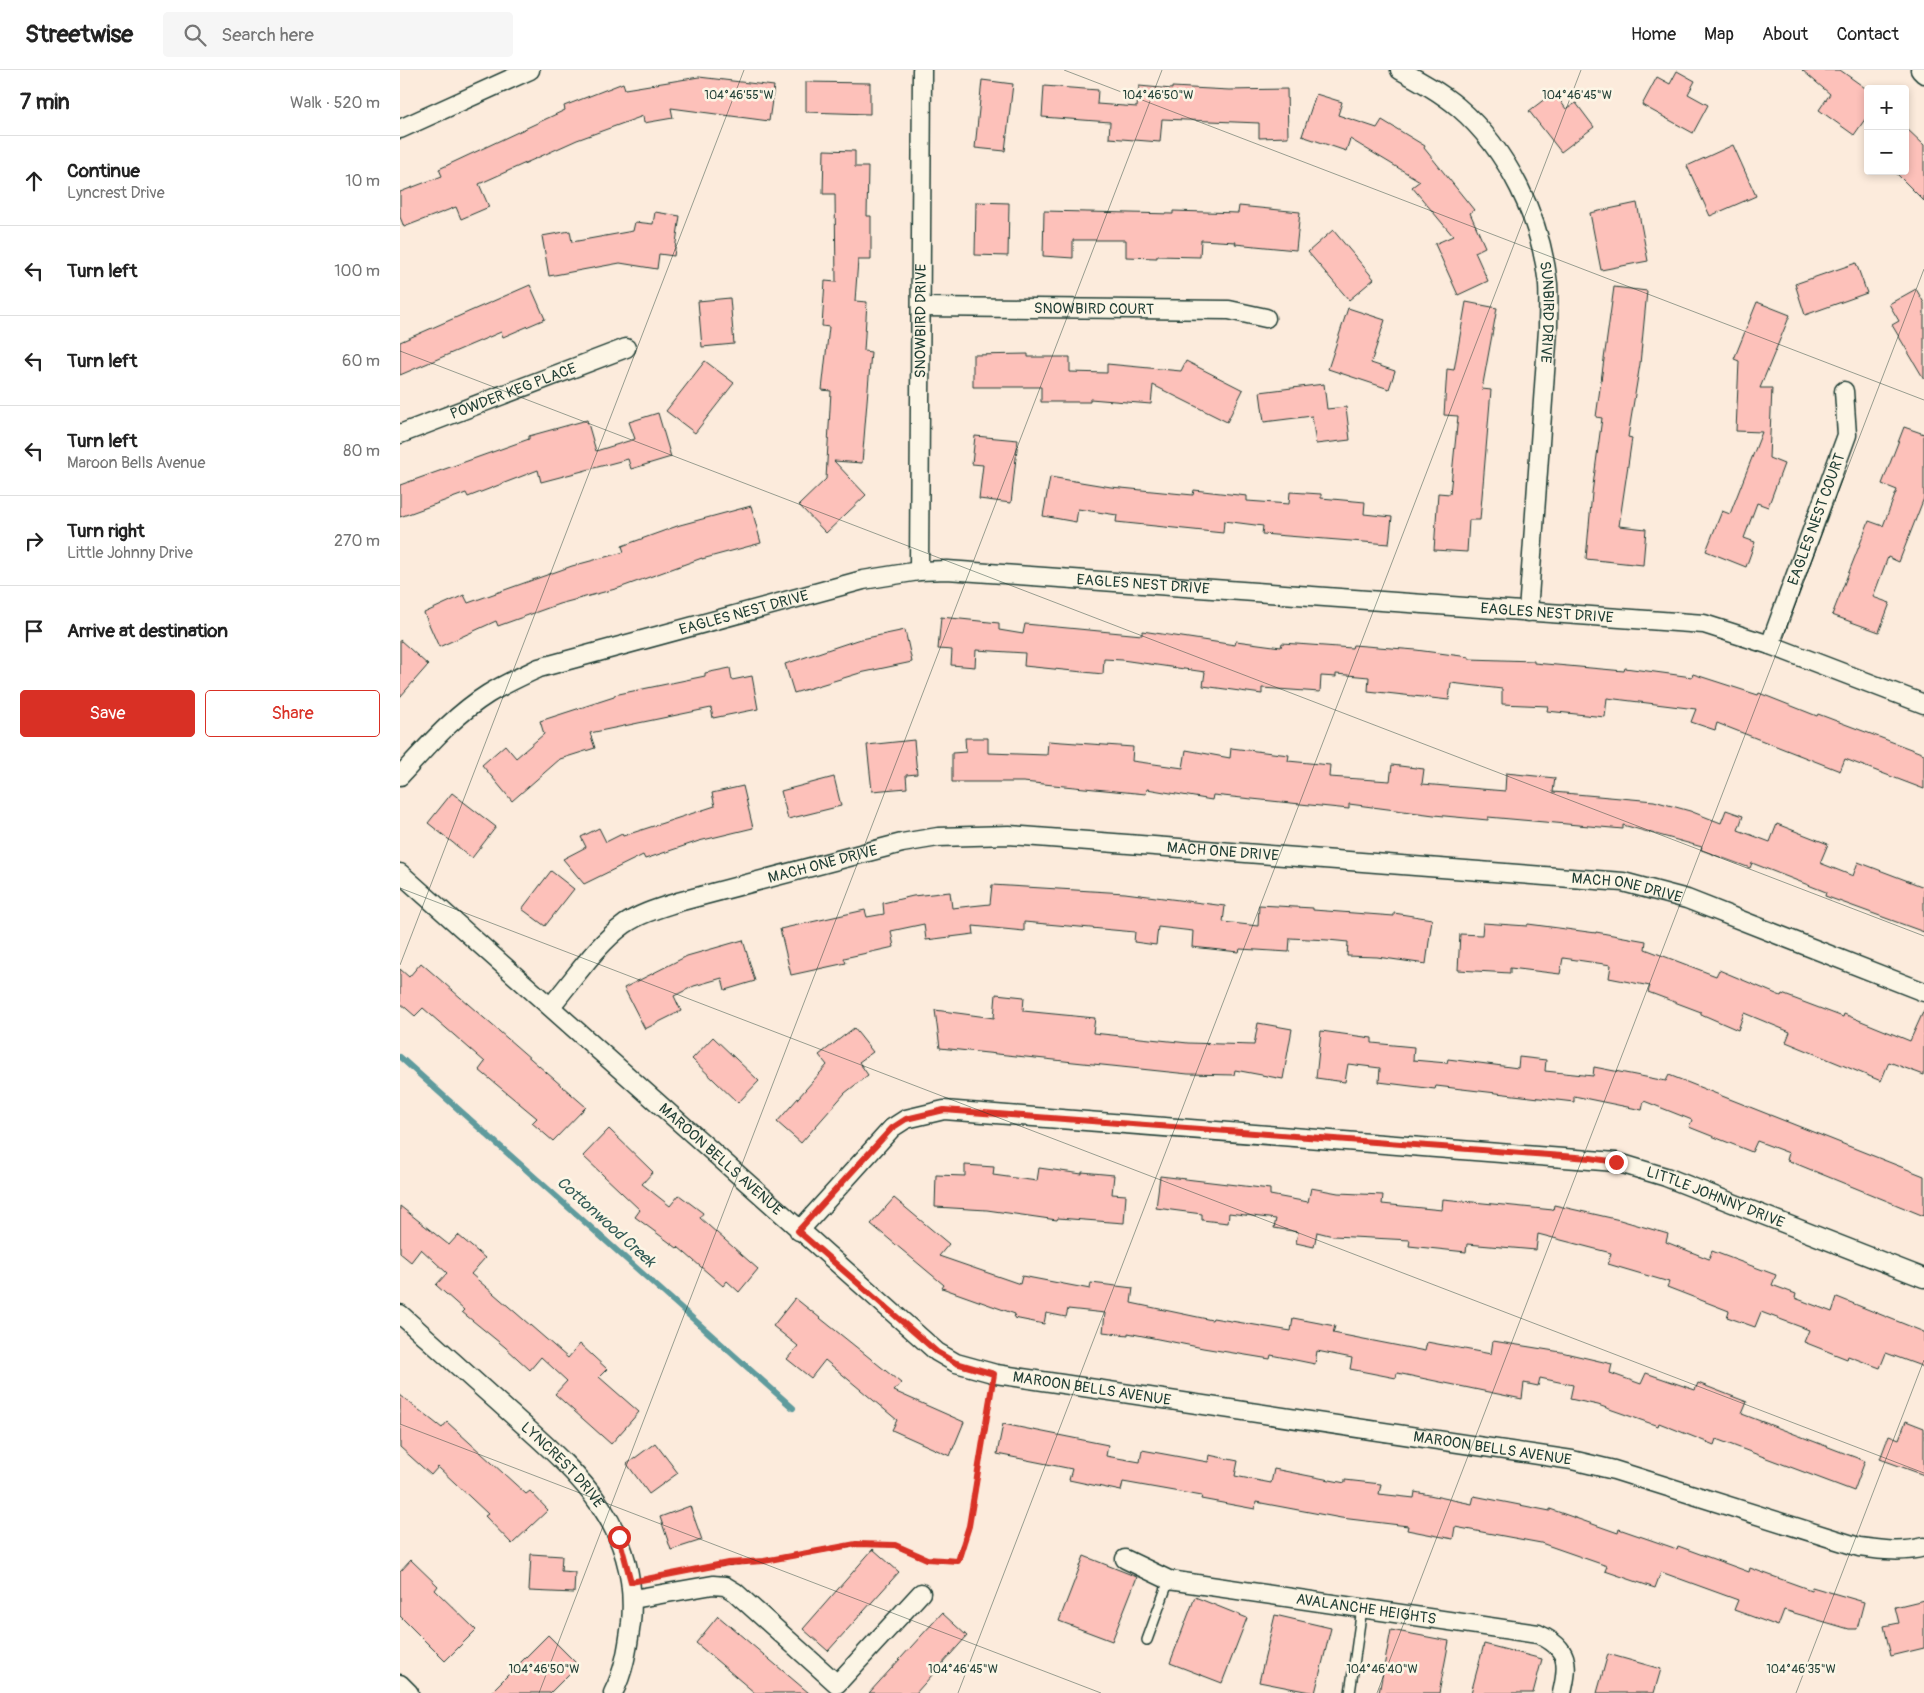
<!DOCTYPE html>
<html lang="en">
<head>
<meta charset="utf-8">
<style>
  body { margin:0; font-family:Pangolin,sans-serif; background:#f6f6f6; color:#222 }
  .controls { position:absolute; right:15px; top:15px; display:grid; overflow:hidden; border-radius:5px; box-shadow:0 2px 8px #0003 }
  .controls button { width:45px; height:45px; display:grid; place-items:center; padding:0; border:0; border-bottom:1px solid #e0e0e0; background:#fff; color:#222; font:25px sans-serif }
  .stop { position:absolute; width:15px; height:15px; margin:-11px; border:4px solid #d93025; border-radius:50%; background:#fff }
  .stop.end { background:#d93025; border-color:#fff; box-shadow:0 1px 5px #0008 }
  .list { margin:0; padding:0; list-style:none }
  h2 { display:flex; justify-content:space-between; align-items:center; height:65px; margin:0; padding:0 20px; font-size:21px }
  h2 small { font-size:16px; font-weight:400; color:#767676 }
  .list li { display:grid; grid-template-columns:32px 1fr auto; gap:15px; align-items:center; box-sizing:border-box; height:90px; padding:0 20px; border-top:1px solid #e0e0e0 }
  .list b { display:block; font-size:19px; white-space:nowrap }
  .list p { margin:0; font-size:16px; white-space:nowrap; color:#767676 }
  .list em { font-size:16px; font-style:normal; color:#767676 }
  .actions { display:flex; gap:10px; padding:15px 20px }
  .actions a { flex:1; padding:11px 0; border:1px solid #d93025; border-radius:5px; text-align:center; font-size:18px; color:#d93025 }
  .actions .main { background:#d93025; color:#fff }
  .icon { flex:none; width:28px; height:28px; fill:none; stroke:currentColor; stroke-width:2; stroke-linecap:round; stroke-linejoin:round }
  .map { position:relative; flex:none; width:1524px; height:1623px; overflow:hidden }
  header { display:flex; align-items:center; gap:30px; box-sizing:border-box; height:70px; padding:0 25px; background:#fff; border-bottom:1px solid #e0e0e0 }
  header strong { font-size:24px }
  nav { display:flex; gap:28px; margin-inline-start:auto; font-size:18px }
  .search { width:350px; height:45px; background:#f6f6f6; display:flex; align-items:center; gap:12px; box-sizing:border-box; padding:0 18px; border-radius:5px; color:#767676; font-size:19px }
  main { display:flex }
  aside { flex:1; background:#fff }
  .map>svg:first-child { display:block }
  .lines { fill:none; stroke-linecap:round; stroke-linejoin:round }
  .stream { stroke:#5f9b9d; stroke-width:6 }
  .building { fill:#fdc1ba; stroke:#1f3d34 }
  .lane-casing { stroke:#1f3d34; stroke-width:12 }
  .street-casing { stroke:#1f3d34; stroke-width:21 }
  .path { stroke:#1f3d34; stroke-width:3; stroke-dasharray:4 4; stroke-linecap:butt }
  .lane { stroke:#fcf5e5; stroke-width:9 }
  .street { stroke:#fcf5e5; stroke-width:18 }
  .route { stroke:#d93025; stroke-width:6 }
  .ticks { fill:none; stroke:#1f3d34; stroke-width:1; stroke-opacity:0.45 }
  .labels { text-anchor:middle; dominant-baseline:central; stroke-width:5; stroke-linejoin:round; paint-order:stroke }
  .street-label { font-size:15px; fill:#1f3d34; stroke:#fcf5e5 }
  .water-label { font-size:16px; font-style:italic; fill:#345c57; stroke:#fcf5e5 }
  .ticks-label { font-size:12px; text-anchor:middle; fill:#1f3d34; stroke:#fcf5e5; stroke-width:5; stroke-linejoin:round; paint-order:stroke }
</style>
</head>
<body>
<header>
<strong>Streetwise</strong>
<div class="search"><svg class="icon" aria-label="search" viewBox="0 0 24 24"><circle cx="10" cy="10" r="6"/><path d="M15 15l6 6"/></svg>Search here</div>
<nav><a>Home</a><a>Map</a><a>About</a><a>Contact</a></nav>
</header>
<main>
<aside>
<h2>7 min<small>Walk · 520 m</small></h2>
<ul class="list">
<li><svg class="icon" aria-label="ahead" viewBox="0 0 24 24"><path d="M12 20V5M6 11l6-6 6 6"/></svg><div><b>Continue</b><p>Lyncrest Drive</p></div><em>10 m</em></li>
<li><svg class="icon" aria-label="left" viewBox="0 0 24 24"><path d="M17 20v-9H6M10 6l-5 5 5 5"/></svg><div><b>Turn left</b></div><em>100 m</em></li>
<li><svg class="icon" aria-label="left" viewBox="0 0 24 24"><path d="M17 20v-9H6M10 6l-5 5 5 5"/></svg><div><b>Turn left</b></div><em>60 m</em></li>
<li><svg class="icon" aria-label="left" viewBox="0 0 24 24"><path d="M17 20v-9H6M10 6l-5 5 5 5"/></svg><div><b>Turn left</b><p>Maroon Bells Avenue</p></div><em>80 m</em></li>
<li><svg class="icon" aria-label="right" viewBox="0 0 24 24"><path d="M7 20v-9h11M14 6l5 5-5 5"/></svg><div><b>Turn right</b><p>Little Johnny Drive</p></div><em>270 m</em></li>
<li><svg class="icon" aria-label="arrive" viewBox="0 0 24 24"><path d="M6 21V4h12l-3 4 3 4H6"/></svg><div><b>Arrive at destination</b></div></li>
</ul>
<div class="actions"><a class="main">Save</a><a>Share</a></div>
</aside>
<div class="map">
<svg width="1524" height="1623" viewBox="0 0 1524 1623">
  <rect width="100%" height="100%" fill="#fcebdc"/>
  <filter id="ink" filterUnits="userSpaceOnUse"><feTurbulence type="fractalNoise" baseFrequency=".02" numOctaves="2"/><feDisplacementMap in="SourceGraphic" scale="10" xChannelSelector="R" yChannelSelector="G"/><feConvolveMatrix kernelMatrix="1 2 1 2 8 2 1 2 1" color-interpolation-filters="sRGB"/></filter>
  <g filter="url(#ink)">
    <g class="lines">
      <polyline class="stream" points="0,987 393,1338"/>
    </g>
    <g class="building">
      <polygon points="1402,0 1440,0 1468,20 1468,45 1454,65 1419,40 1430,24"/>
      <polygon points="1277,1 1295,11 1288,24 1308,35 1293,63 1242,35 1257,7 1270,14"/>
      <polygon points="299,7 374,16 369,51 271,38 273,48 244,53 243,46 177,70 79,114 89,137 61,149 56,137 4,157 0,147 0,122 42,106 39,99 165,40 164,36 223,13 225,19"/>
      <polygon points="582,10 613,14 605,81 575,78"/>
      <polygon points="406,12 470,13 470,44 406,42"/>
      <polygon points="644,16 698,20 697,34 737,37 739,16 772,19 772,17 829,20 887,19 888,67 859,68 859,53 762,49 760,72 709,68 710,52 642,47"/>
      <polygon points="1154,22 1166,39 1176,33 1194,57 1161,82 1129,41"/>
      <polygon points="916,24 942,32 938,45 977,58 982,50 1025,76 1024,78 1074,140 1070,143 1085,177 1075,182 1088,211 1058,225 1035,174 1053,166 1012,117 1020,111 950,69 946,81 902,66"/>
      <polygon points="1505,57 1524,75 1524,131 1494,101 1507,101"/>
      <polygon points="1333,75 1356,126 1310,146 1287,96"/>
      <polygon points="424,80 455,81 455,97 468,97 467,146 471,146 471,190 458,190 455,231 467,232 464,281 471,282 462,393 434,391 466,425 426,463 399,435 426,409 431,321 422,320 429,257 422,256 425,211 436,212 435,124 423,124"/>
      <polygon points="576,132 609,133 608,186 575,185"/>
      <polygon points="1237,133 1248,191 1201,200 1190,143"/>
      <polygon points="839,136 900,142 896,180 835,174 836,172 801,170 800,187 757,186 757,188 726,187 726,170 673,170 673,188 643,186 644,141 773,144 773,141 838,143"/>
      <polygon points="255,142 280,146 274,186 259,184 257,199 220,193 149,206 142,166 170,161 172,172 233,161 235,152 253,154"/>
      <polygon points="933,160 974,209 949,230 908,182"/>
      <polygon points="1456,193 1467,223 1405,245 1395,214"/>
      <polygon points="130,215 145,249 103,267 101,262 0,305 0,272"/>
      <polygon points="1214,217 1247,221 1240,294 1228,367 1232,368 1219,456 1246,459 1243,495 1186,489 1192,423 1202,348 1196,347"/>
      <polygon points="1516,219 1524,233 1524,309 1492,255 1499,251 1489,234"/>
      <polygon points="330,228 334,274 302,277 298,231"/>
      <polygon points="1066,232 1097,238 1082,319 1091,320 1080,450 1069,450 1067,482 1034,480 1038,423 1050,424 1058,346 1044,345 1047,299 1054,300"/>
      <polygon points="1357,232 1390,245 1360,318 1372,318 1369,388 1384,394 1368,437 1357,433 1344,468 1355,472 1346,497 1306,481 1322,441 1330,444 1362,362 1336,361 1339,291 1334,289"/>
      <polygon points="948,238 985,250 971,293 995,301 989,319 928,299"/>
      <polygon points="628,284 628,287 670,287 670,302 707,303 707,294 781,301 786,291 843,320 827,352 753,315 751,334 690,329 690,332 641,332 641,317 573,317 573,285"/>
      <polygon points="305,291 334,313 295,363 266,341"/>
      <polygon points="924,314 927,339 946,337 950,370 916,374 912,346 864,352 860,322"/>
      <polygon points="258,343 271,387 231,399 228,389 141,412 138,400 68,427 66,423 0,447 0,415 129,369 129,366 187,350 196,381 235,369 229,352"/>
      <polygon points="1504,357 1524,364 1524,428 1499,492 1488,487 1473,527 1490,533 1479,562 1432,545 1469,451 1483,456 1497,420 1482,414"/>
      <polygon points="575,366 618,370 611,433 579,429 583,395 572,394"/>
      <polygon points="650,407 711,417 793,425 794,420 847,426 847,431 889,434 890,422 921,424 921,428 965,432 964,444 992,447 989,474 862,464 863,456 824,451 823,463 716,452 717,445 678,439 676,452 643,446"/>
      <polygon points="351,436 361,473 302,489 302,488 219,518 159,534 98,556 96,551 39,577 24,543 64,525 68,533 172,496 224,482 222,476 280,455"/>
      <polygon points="541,547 599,553 599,560 623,564 625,554 742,565 742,561 835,575 836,571 881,577 882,573 952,578 953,575 1016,580 1069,587 1069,589 1134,591 1134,593 1224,601 1225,598 1292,607 1293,604 1358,625 1359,623 1417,646 1418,644 1524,684 1524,719 1445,689 1440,701 1317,653 1315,660 1291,652 1296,639 1207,628 1205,647 1147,641 1148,636 1102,634 1102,619 1051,613 1049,630 968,621 969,607 936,604 936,607 921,606 920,622 862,618 862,624 803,616 805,602 722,590 704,589 703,604 624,596 625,583 576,580 575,597 551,595 552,580 538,579"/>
      <polygon points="505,560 512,592 460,603 394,623 385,594 457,570"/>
      <polygon points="0,570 28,595 0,627"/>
      <polygon points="330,598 332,610 352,606 358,639 313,648 311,638 190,663 195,678 160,689 112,731 82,695 105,675 116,688 144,664 140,651 214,627 214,625 305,606 305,603"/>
      <polygon points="565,668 588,668 588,683 647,685 648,671 733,677 732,691 783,698 786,680 830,688 831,678 889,685 888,691 930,695 929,707 990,711 992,695 1024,699 1022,714 1105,721 1106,703 1155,708 1153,722 1254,731 1290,741 1321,753 1326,740 1343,746 1338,760 1370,772 1377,754 1428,774 1420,793 1453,806 1458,792 1524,817 1524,862 1425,826 1426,822 1352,793 1350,798 1301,780 1302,777 1223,755 1223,759 1088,747 1088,750 1034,745 949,734 949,739 813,725 812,730 747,719 746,724 623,712 552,712 552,683 566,682"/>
      <polygon points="514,670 517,704 506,705 507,718 472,721 467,675"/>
      <polygon points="434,707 441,736 388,749 381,721"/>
      <polygon points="343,716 353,758 299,771 245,789 243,785 184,814 163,789 186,777 181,767 199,758 206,772 222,764 223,766 315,736 312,723"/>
      <polygon points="52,723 96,757 72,788 28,753"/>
      <polygon points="151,801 174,819 145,856 122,839"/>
      <polygon points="592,815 725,823 825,836 823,852 858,856 859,835 913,838 913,840 994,846 994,843 1032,849 1026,894 977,887 947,886 948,872 928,870 890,868 889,882 840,879 839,882 792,877 793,861 758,857 756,875 734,872 735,862 624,852 624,861 573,856 574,864 526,870 524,854 491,861 494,877 444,888 446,893 391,905 380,859 465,840 467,847 484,844 483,833 513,826 550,822 552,838 590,834"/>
      <polygon points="1083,853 1127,856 1128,854 1196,863 1196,862 1246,871 1245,879 1316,906 1319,900 1381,926 1382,924 1443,947 1444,944 1510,971 1524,940 1524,1005 1489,992 1481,1011 1386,972 1390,962 1344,943 1338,960 1301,944 1301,942 1248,922 1250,916 1209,908 1211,895 1163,888 1160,904 1110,898 1110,903 1058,900 1060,864 1082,865"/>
      <polygon points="343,870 355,911 325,920 322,908 294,916 274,926 281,941 245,959 224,918 287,886"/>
      <polygon points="21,893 186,1037 153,1071 132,1053 137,1048 79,1000 85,992 23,938 15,946 0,933 0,899 9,907"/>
      <polygon points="596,924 624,927 623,941 695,948 693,963 788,973 854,975 858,953 892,959 883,1009 835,1000 834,1005 788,1004 540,978 535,940 594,948"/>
      <polygon points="454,958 473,982 459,992 468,1005 445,1023 401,1073 377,1052 427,995 419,985"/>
      <polygon points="921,961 972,968 972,973 1014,977 1013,990 1047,993 1048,989 1118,998 1119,987 1146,990 1145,1001 1193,1006 1194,997 1266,1011 1269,1005 1524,1106 1524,1146 1387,1090 1389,1083 1357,1071 1352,1082 1289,1057 1292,1050 1244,1031 1242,1040 1174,1026 1174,1032 1036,1016 1035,1019 979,1012 980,998 948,994 945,1012 916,1008"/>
      <polygon points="313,967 359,1011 338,1033 292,989"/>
      <polygon points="209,1059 253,1102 242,1114 270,1136 279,1125 303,1143 300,1148 358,1199 339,1222 327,1211 323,1216 278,1177 277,1178 235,1147 240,1140 183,1086"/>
      <polygon points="565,1095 594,1097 593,1105 637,1111 639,1098 682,1104 682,1102 714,1105 712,1124 726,1125 724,1153 658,1148 657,1150 587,1140 535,1137 536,1105 565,1106"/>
      <polygon points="760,1106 870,1119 870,1125 908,1132 911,1118 938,1123 983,1125 982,1134 1042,1140 1043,1129 1153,1140 1154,1135 1220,1150 1268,1164 1266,1172 1309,1189 1312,1181 1376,1205 1372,1215 1396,1224 1395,1228 1432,1242 1437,1227 1524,1262 1524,1297 1486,1283 1480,1298 1448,1286 1447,1289 1404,1272 1409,1260 1361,1242 1355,1257 1327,1247 1329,1241 1267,1217 1269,1212 1208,1194 1211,1183 1138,1164 1136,1180 1067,1174 1066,1182 1009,1176 1010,1170 933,1166 917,1162 914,1177 896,1173 898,1162 874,1158 876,1149 829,1143 828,1153 802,1150 802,1144 756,1138"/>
      <polygon points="494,1128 549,1174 539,1186 620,1214 622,1206 690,1219 691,1213 733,1218 731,1233 812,1250 813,1248 891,1261 893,1248 935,1256 933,1263 1025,1281 1027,1272 1091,1284 1093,1271 1161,1282 1212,1294 1210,1303 1241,1314 1246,1303 1295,1320 1298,1313 1347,1332 1342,1344 1465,1391 1454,1421 1316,1369 1314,1375 1259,1353 1258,1356 1198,1335 1170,1329 1173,1315 1140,1308 1138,1316 1124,1313 1122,1329 997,1303 996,1308 950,1299 952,1288 917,1281 915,1294 871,1285 870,1289 803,1278 728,1263 728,1265 703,1262 705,1243 668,1239 666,1247 646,1243 644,1254 614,1248 615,1244 542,1218 544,1215 471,1154"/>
      <polygon points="0,1136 49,1175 58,1165 85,1188 71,1204 168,1288 180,1274 207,1299 199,1307 239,1342 211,1374 155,1324 167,1311 141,1287 130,1300 105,1277 62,1242 64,1240 36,1215 47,1203 21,1179 11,1192 0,1183"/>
      <polygon points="395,1228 501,1313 494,1321 564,1352 550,1386 492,1360 497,1350 425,1290 411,1308 387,1289 398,1276 373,1256"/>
      <polygon points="0,1325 42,1358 47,1352 126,1424 130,1421 148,1440 112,1474 85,1446 88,1444 38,1397 31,1405 0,1377"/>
      <polygon points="1506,1351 1524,1358 1524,1405 1480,1389 1489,1365 1499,1369"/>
      <polygon points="603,1354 708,1375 706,1386 740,1392 742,1380 808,1392 809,1385 838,1391 835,1406 871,1413 874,1399 945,1413 945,1410 981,1414 979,1424 1014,1428 1015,1422 1072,1434 1074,1426 1150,1441 1150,1439 1218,1463 1219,1459 1277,1479 1278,1476 1349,1502 1350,1498 1411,1520 1412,1517 1464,1532 1457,1559 1449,1559 1384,1540 1378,1556 1334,1540 1338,1530 1261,1502 1255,1518 1205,1501 1207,1496 1141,1473 1055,1457 1053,1469 1007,1460 1008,1456 941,1448 856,1432 855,1439 801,1429 802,1426 723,1412 721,1421 669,1410 672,1399 597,1384"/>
      <polygon points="255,1373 278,1403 249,1424 227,1394"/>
      <polygon points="290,1436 302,1470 271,1480 260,1447"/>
      <polygon points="473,1479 499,1502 428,1581 403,1559"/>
      <polygon points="131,1484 162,1486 161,1501 175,1502 174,1523 129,1521"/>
      <polygon points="684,1486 737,1507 712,1571 659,1551"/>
      <polygon points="11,1490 38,1516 35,1520 76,1560 45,1591 0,1546 0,1502"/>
      <polygon points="795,1527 847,1548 822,1613 770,1593"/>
      <polygon points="1524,1530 1524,1578 1491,1586 1484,1556 1499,1553 1495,1537"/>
      <polygon points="542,1543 567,1566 516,1623 469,1623"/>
      <polygon points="875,1545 931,1558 915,1623 859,1612"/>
      <polygon points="318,1546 409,1623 355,1623 296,1573"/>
      <polygon points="991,1560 1049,1571 1039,1623 979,1623"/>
      <polygon points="148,1565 178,1595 150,1623 90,1623"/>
      <polygon points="1084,1574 1142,1589 1133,1623 1071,1623"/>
      <polygon points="1208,1584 1261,1599 1254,1623 1197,1623"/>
    </g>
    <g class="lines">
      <defs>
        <g id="lane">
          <polyline points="747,1570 769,1510"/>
          <polyline points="950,1623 962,1538"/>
        </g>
        <g id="street">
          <path id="s1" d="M1000 0C1020 11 1040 22 1058 37 1108 80 1141 149 1148 214 1149 230 1148 245 1148 260L1128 542"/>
          <polyline points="1520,0 1524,4"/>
          <polyline points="0,59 130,0"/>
          <path id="s2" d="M522 237 829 240 866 248"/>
          <path id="s3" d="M0 364 226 278"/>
          <path id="s4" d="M519 501 522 0"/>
          <path id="s5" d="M1370 575 1447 365 1444 321"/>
          <path id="s6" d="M0 706C27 677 53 646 88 624 104 614 122 606 139 598L463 510 519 501 547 500 1304 554 1370 575 1524 634"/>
          <path id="s7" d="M0 803 537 1282 556 1293 596 1304 1172 1390 1214 1400 1459 1477C1481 1480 1503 1483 1524 1477"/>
          <path id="s8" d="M151 936C174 909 196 875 225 854 241 843 260 838 278 832L502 773 538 767 609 765 1223 812 1287 829 1524 922"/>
          <path id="s9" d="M399 1161 492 1058 506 1049 544 1040 1216 1092 1266 1107 1524 1208"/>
          <path id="s10" d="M0 1244C36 1276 72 1309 108 1341 175 1401 240 1454 231 1553 228 1577 224 1602 213 1623"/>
          <path id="s11" d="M725 1489 769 1510 1138 1564C1169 1578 1169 1593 1162 1623"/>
          <polyline points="233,1529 313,1515 325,1516 335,1522 437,1614 521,1523"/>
          <polyline points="0,1614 9,1623"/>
        </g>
      </defs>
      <use href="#lane" class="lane-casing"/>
      <use href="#street" class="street-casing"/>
      <polyline class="path" points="320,1495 364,1491 457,1474 495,1475 527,1489 558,1491 569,1456 591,1323"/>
      <use href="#lane" class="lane"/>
      <use href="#street" class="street"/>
    </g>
  </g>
  <g class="lines" filter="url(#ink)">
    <polyline class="route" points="219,1467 231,1512 328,1493 364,1491 456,1474 495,1475 527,1489 558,1491 569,1456 594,1304 556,1293 537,1282 398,1161 492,1058 506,1049 544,1040 1190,1088 1216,1092"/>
  </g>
  <path class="ticks" d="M664 0 1524 330M0 281 1524 866M0 818 1524 1403M0 895 344 0M0 1354 701 1623M139 1623 762 0M558 1623 1181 0M977 1623 1524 199M1396 1623 1524 1290"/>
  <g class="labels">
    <g class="street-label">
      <text stroke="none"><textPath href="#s2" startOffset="172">SNOWBIRD COURT</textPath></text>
      <text stroke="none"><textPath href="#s1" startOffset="300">SUNBIRD DRIVE</textPath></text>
      <text stroke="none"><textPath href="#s4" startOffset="250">SNOWBIRD DRIVE</textPath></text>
      <text stroke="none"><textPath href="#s3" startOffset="121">POWDER KEG PLACE</textPath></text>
      <text stroke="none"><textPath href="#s5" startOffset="134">EAGLES NEST COURT</textPath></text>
      <text stroke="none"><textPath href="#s6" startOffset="795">EAGLES NEST DRIVE</textPath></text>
      <text stroke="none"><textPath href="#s6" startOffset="390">EAGLES NEST DRIVE</textPath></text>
      <text stroke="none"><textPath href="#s6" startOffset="1200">EAGLES NEST DRIVE</textPath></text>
      <text stroke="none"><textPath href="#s8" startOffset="722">MACH ONE DRIVE</textPath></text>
      <text stroke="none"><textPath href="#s8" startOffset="318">MACH ONE DRIVE</textPath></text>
      <text stroke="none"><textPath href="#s8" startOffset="1128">MACH ONE DRIVE</textPath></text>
      <text stroke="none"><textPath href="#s7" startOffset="430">MAROON BELLS AVENUE</textPath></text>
      <text stroke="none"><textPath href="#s9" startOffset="974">LITTLE JOHNNY DRIVE</textPath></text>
      <text stroke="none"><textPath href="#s7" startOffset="880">MAROON BELLS AVENUE</textPath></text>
      <text stroke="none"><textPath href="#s7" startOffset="1285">MAROON BELLS AVENUE</textPath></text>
      <text stroke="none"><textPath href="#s10" startOffset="222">LYNCREST DRIVE</textPath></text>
      <text stroke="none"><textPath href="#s11" startOffset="248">AVALANCHE HEIGHTS</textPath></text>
    </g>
    <g class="water-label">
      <text transform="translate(206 1152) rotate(42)">Cottonwood Creek</text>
    </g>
  </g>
  <g class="ticks-label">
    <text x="339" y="29">104°46'55"W</text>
    <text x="758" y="29">104°46'50"W</text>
    <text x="1177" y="29">104°46'45"W</text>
    <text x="144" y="1603">104°46'50"W</text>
    <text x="563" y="1603">104°46'45"W</text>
    <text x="982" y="1603">104°46'40"W</text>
    <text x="1401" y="1603">104°46'35"W</text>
  </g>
</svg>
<div class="controls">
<button>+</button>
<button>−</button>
</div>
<div class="stop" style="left:219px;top:1467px"></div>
<div class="stop end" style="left:1216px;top:1092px"></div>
</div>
</main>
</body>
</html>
